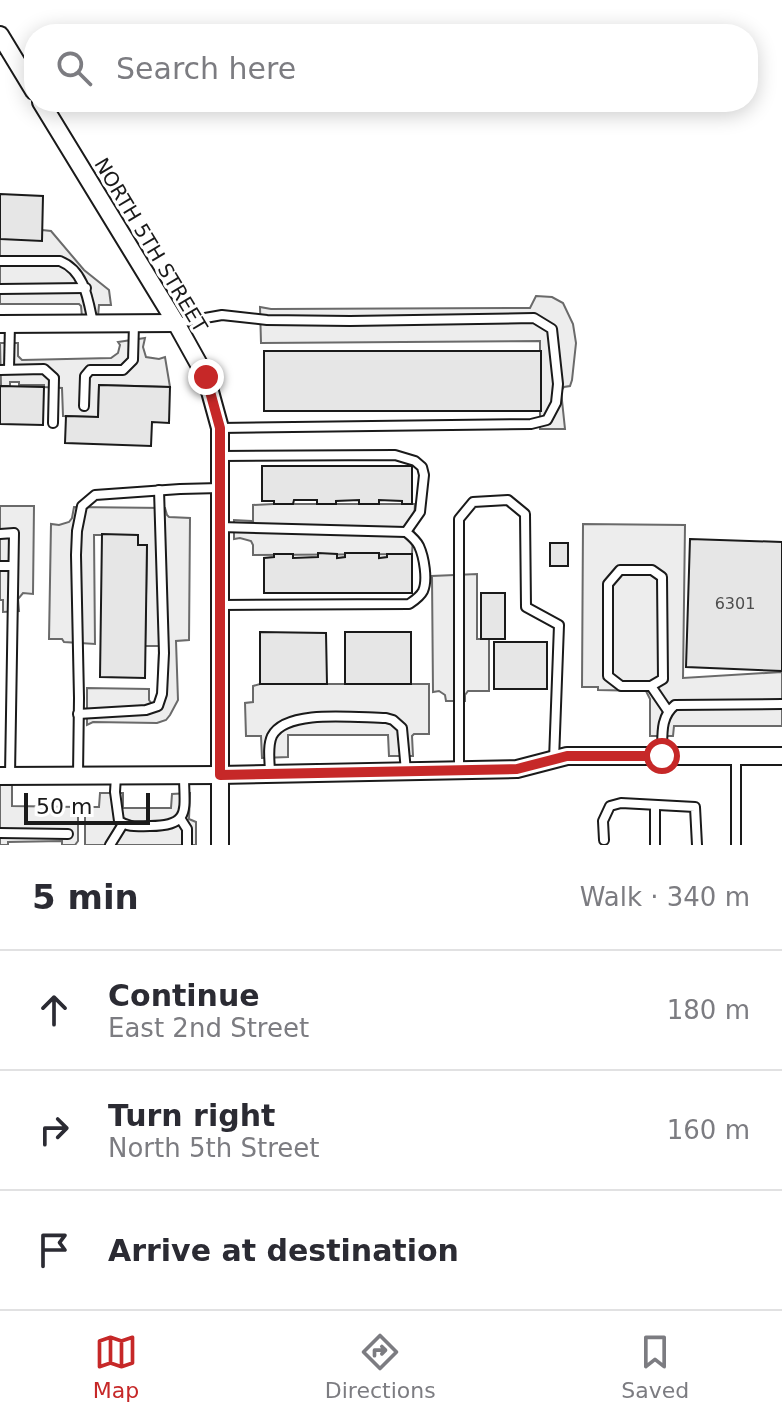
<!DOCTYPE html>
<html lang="en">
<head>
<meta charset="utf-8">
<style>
  body { margin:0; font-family:"DejaVu Sans",sans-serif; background:#f7f7f7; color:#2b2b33 }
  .scale { position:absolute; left:24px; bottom:20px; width:126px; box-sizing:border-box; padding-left:8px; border:4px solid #1a1a1a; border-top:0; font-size:22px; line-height:28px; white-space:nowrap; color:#1a1a1a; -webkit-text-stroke:6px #fff; paint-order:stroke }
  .stop { position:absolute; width:24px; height:24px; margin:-18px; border:6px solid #c62828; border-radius:50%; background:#fff }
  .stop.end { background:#c62828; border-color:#fff; box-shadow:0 2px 8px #0008 }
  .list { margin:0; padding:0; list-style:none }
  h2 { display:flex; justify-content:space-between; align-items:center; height:104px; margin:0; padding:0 32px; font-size:34px }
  h2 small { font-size:26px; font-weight:400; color:#7c7c81 }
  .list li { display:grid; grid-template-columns:52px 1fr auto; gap:24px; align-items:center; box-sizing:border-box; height:120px; padding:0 32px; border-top:2px solid #e1e1e2 }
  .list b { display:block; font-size:30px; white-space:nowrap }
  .list p { margin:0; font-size:26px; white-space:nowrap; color:#7c7c81 }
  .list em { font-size:26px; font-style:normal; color:#7c7c81 }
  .icon { flex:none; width:44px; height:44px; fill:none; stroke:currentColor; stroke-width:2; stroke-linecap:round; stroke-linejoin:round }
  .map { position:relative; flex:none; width:782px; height:845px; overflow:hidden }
  .search { position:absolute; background:#fff; box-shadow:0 4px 20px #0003; left:24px; right:24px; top:24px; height:88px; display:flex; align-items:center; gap:20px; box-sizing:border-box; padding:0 28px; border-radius:32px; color:#7c7c81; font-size:30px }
  .sheet { height:464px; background:#fff }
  nav { display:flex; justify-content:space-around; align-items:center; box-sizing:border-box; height:112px; border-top:2px solid #e1e1e2; background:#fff; font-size:22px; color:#7c7c81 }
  nav a { display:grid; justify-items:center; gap:4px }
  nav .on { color:#c62828 }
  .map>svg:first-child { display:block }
  .built { fill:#ededed; stroke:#6a6a6a; stroke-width:2 }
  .building { fill:#e6e6e6; stroke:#1a1a1a; stroke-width:2 }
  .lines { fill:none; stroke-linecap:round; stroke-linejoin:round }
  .service-casing { stroke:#1a1a1a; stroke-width:12 }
  .minor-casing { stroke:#1a1a1a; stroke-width:20 }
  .service { stroke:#fff; stroke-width:8 }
  .minor { stroke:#fff; stroke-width:16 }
  .route { stroke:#c62828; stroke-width:10 }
  .labels { text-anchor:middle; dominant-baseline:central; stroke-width:6; stroke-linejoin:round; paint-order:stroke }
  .number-label { font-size:16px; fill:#4d4d4d }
  .street-label { font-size:20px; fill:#1a1a1a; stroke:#fff }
</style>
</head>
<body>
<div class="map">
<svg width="782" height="845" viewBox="0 0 782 845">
  <rect width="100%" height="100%" fill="#fff"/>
  <g class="built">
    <polygon points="42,230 51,231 84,270 109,290 111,305 99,305 98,317 82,317 81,306 79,304 0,304 0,239"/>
    <polygon points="536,296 552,297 563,303 573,324 576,343 572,380 570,386 564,387 561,391 565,429 540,429 540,341 261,343 260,307 271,309 530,308"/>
    <polygon points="145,338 143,347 146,357 159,359 165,357 170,387 99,385 98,417 63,416 62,388 44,387 44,385 19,385 19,382 10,382 10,386 1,386 0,343 18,343 18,356 22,360 111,358 118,353 120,345 118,342"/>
    <polygon points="274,504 415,504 412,554 253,555 253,545 251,541 240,538 234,539 234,520 252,521 253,521 253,505"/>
    <polygon points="0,506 34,506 33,594 23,593 18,599 19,611 3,612 3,600 0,600"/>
    <polygon points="74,507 165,508 167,515 169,517 190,518 189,640 176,641 178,700 170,715 166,720 157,723 93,722 87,725 87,688 149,689 149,700 152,704 156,704 158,701 159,646 145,646 147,545 138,545 138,535 94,535 95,644 64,642 62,639 49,639 51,524 59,525 69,522 72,518"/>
    <polygon points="583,524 685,525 683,678 782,672 782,726 674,726 673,736 650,736 650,699 646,691 598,690 598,687 582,687"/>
    <polygon points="477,574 477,639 489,639 489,691 468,691 465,695 465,701 446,701 445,695 439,691 433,692 432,576"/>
    <polygon points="260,684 429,684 429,734 414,734 412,736 413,756 389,756 388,735 288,735 288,757 262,758 261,736 246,736 245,703 253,702 253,686"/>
    <polygon points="0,785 12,785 12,806 78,807 78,841 75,845 62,845 62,841 8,842 8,845 0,845"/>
    <polygon points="100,793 123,793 123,808 171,808 172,794 190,793 189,819 196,822 196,845 85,845 85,807 99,807"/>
  </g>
  <g class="building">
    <polygon points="0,194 43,196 42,241 0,239"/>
    <rect x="264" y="351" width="277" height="60"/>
    <polygon points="99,385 170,387 169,423 152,422 151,446 65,443 66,416 98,417"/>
    <polygon points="0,386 44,387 43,425 0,424"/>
    <polygon points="262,466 412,466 412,504 402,504 402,501 379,500 379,504 359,504 359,500 336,501 336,504 317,504 317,500 294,500 293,504 274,504 274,501 262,501"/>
    <polygon points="102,534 138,535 138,545 147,545 145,678 100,677"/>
    <polygon points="690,539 782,542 782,671 686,667"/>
    <rect x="550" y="543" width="18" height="23"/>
    <polygon points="318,553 337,554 337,558 345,557 345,553 379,553 379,558 387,557 387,554 412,554 412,593 264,593 264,558 274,557 274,554 293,554 293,558 318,557"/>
    <rect x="481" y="593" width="24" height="46"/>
    <polygon points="260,632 326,633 327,684 260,684"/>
    <rect x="345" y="632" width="66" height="52"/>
    <rect x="494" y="642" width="53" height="47"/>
  </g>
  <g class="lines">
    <defs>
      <g id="service">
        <path d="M0 261H60C85 271 88 300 93 323"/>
        <polyline points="0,289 86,288"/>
        <polyline points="177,323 222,315 267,320 350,321 534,318 552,329 558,384 556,403 547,420 531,424 220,428"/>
        <polyline points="9,369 10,324"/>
        <polyline points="0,370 44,369 54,378 53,423"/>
        <polyline points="84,406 85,376 90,370 123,370 133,360 134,324"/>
        <polyline points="220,456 395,455 415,461 422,467 424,475 420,512 406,532"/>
        <polyline points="0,534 14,533 10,775"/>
        <polyline points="0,566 13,566"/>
        <path d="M220 605 409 604C415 600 420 597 423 591 428 580 424 557 419 546 416 540 411 536 406 532L220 527"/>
        <polyline points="651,686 663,679 662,577 652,570 620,570 608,584 608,676 621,686 651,686 668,711"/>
        <polyline points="78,714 146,710 158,706 162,694 164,653 159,490"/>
        <path d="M662 756C663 737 659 718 675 705L782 704"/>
        <polyline points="736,756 736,845"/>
        <polyline points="459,770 459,519 473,502 508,500 525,514 526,607 559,625 554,760"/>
        <path d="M270 774C270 762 267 747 272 736 286 708 359 718 386 718L393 720 402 728 406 771"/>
        <polyline points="78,775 79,698 76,555 77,531 82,506 95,495 180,489 220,488"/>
        <path d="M116 776 115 792 119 821C129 828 138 826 150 826 192 826 184 809 184 775"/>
        <polyline points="655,805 655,845"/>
        <polyline points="180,818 187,829 187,845"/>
        <polyline points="0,833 68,834"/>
        <polyline points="604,840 603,821 610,806 621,803 695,807 697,845"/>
        <polyline points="110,845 123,824"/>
      </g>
      <g id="minor">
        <polyline points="0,35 34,91"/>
        <polyline points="41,102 176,323 206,377 220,428 220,845"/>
        <polyline points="0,324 176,323"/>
        <polyline points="0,776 220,775 517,769 567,756 782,756"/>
      </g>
    </defs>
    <use href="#service" class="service-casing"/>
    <use href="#minor" class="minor-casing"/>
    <use href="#service" class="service"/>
    <use href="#minor" class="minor"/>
  </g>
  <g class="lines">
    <polyline class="route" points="206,377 220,428 220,775 517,769 567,756 662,756"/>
  </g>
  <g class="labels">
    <g class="number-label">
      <text x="735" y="603">6301</text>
    </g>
    <g class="street-label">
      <text transform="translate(151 245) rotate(59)">NORTH 5TH STREET</text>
    </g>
  </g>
</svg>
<div class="scale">50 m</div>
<div class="stop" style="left:662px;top:756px"></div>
<div class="stop end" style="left:206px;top:377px"></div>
<div class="search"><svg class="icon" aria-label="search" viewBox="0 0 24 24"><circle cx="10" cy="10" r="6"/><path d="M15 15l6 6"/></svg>Search here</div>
</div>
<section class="sheet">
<h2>5 min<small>Walk · 340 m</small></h2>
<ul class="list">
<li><svg class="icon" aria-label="ahead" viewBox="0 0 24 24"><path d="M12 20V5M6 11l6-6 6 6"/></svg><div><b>Continue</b><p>East 2nd Street</p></div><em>180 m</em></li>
<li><svg class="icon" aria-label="right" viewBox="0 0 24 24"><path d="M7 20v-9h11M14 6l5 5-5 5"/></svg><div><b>Turn right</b><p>North 5th Street</p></div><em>160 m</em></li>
<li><svg class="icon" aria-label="arrive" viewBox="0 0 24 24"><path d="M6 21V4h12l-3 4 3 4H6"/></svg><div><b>Arrive at destination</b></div></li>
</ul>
</section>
<nav>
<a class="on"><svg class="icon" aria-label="map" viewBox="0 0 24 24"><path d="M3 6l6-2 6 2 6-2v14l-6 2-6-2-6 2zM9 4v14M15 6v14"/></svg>Map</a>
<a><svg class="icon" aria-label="directions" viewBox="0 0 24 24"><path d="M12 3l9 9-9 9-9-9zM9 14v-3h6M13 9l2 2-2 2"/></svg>Directions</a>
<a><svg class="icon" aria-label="saved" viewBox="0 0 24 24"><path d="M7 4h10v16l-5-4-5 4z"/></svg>Saved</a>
</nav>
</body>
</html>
